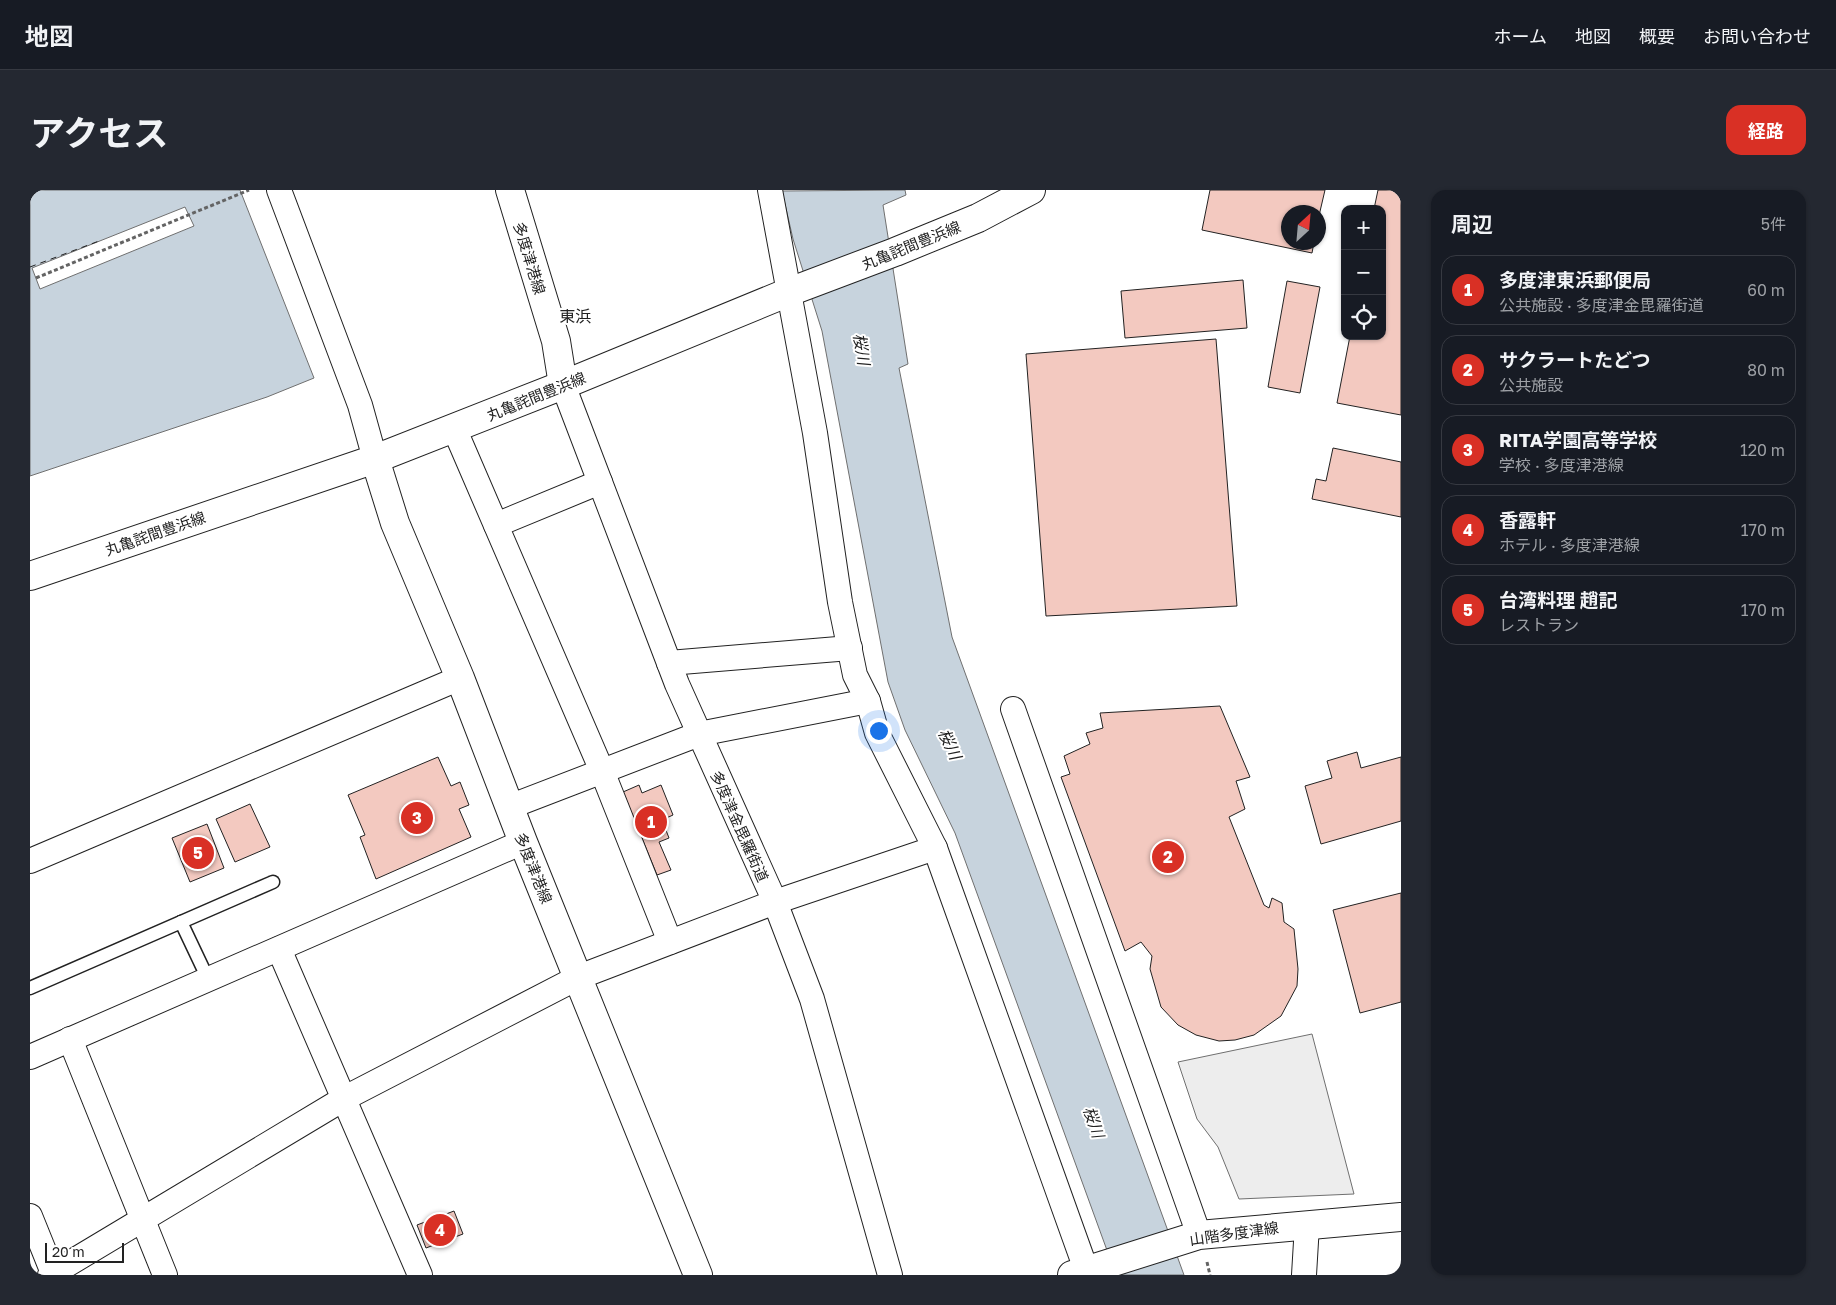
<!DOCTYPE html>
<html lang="ja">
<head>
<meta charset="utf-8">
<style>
  body { margin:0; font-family:"Golos Text","Noto Sans JP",sans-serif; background:#242831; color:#f1f3f6 }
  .controls { position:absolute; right:15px; top:15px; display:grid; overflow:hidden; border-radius:10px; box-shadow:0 1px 4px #0004 }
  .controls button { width:45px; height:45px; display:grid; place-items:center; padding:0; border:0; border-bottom:1px solid #363941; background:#171b24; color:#f1f3f6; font:25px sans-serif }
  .compass { position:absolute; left:1251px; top:15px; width:45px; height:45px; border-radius:50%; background:#171b24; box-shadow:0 1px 4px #0004; rotate:26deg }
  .scale { position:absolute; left:15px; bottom:12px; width:79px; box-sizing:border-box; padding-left:5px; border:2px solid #222; border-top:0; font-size:14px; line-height:18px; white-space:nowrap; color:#222; -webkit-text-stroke:4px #fff; paint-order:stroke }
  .you { position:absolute; left:848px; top:540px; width:18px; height:18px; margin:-12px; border:4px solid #fff; border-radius:50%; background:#1a73e8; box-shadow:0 0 0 8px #1a73e833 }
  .badge { display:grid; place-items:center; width:32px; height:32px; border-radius:50%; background:#d93025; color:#fff; font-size:16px; font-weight:700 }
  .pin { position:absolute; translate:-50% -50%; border:2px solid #fff; box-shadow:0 1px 5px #0006 }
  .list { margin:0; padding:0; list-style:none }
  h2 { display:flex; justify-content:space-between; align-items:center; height:65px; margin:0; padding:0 20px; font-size:21px }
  h2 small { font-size:16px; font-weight:400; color:#9ea1a6 }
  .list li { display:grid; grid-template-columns:32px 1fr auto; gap:15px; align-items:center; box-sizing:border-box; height:70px; margin:0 10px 10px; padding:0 10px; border:1px solid #363941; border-radius:15px }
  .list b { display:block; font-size:19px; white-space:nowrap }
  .list p { margin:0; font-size:16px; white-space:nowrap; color:#9ea1a6 }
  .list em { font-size:16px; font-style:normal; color:#9ea1a6 }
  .icon { flex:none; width:28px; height:28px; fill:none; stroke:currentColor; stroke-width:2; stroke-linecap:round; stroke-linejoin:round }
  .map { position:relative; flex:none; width:1371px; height:1085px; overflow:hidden; border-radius:15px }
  header { display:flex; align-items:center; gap:30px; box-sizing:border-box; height:70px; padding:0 25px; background:#171b24; border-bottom:1px solid #363941 }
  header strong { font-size:24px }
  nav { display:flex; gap:28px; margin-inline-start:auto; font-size:18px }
  .intro { display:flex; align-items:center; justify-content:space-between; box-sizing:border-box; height:120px; padding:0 30px }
  h1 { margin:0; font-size:35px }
  .button { padding:12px 22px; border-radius:15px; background:#d93025; color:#fff; font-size:18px; font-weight:700 }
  main { display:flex; gap:30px; padding:0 30px }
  aside { flex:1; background:#171b24; border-radius:15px; box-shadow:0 1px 4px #0004 }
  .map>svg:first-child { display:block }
  .parking { fill:#ededed; stroke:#6f6f6f }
  .water { fill:#c7d3dd; stroke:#6f6f6f }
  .pier { fill:#fff; stroke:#6f6f6f }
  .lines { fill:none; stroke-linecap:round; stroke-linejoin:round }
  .ferry { stroke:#222; stroke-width:1; stroke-dasharray:6 5; stroke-linecap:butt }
  .building { fill:#f3c9c0; stroke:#222 }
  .lane-casing { stroke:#222; stroke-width:15 }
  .street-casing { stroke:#222; stroke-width:26 }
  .secondary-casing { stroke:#222; stroke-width:30 }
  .primary-casing { stroke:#222; stroke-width:30 }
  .path { stroke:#646464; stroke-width:3; stroke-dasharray:4 2.5; stroke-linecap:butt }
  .lane { stroke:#fff; stroke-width:12 }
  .street { stroke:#fff; stroke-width:24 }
  .secondary { stroke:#fff; stroke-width:28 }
  .primary { stroke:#fff; stroke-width:28 }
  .labels { text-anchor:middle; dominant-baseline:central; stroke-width:4; stroke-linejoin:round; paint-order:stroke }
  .street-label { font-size:15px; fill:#222; stroke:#fff }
  .neighbourhood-label { font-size:16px; fill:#222; stroke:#fff }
  .water-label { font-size:16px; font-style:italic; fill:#222; stroke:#fff }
</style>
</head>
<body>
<header>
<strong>地図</strong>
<nav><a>ホーム</a><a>地図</a><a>概要</a><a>お問い合わせ</a></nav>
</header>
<div class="intro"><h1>アクセス</h1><a class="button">経路</a></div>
<main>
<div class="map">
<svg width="1371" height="1085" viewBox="0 0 1371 1085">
  <rect width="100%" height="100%" fill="#fff"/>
  <polygon class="parking" points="1282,844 1324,1004 1209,1009 1188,957 1167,929 1148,872"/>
  <g class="water">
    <polygon points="0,0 210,0 284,188 237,207 0,286"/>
    <polygon points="875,0 876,5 853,15 878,174 869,178 922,447 1154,1085 1086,1085 925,643 875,540 858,492 792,141 763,49 752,1"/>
  </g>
  <polygon class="pier" points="155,17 164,36 10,99 2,78"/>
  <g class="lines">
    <polyline class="ferry" points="0,77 69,51"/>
  </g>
  <g class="building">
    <polygon points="1180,0 1295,0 1288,30 1288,22 1258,22 1258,52 1284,52 1282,63 1172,40"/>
    <polygon points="1348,0 1371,0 1371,225 1307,213 1320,146 1352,146 1352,19 1344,19"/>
    <polygon points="1213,90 1217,138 1095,148 1091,101"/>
    <polygon points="1257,91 1290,97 1270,203 1238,197"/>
    <polygon points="1186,149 1207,416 1016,426 996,164"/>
    <polygon points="1303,258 1371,272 1371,327 1282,309 1286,289 1296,291"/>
    <polygon points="1190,516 1220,587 1206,591 1215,619 1199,627 1234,715 1239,718 1242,708 1252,713 1254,732 1264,739 1268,779 1267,796 1251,826 1224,845 1205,850 1189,851 1166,845 1148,835 1131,817 1120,779 1122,766 1111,752 1095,761 1031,587 1040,584 1034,566 1060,554 1056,543 1073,538 1070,523"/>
    <polygon points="1327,562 1331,578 1371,567 1371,631 1291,654 1275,596 1302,588 1297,571"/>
    <polygon points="408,567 421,596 430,592 439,615 429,619 441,647 346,689 330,647 335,645 318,605"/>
    <polygon points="609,595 612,603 631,595 643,625 632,630 639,648 629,652 641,680 627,685 593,602"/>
    <polygon points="220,614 240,657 205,672 186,629"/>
    <polygon points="177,634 194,678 160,692 142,648"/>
    <polygon points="1371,703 1371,812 1330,823 1303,720"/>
    <polygon points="424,1021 433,1044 396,1058 387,1035"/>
  </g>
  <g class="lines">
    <defs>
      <g id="lane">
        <polyline points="151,732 178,789"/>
        <polyline points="0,798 243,692"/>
      </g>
      <g id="street">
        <polyline points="249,0 330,215 345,269"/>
        <polyline points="740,0 785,243 810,412 825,485 838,511 847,543 905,658 1058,1085"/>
        <polyline points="533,195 647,494 745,712 782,809 860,1085"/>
        <polyline points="424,238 572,581 640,752"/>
        <polyline points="466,335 570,292"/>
        <polyline points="639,473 820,458"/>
        <polyline points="983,519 1169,1045"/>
        <polyline points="479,617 669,544 838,511"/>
        <polyline points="0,671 430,488"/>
        <polyline points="249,759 390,1085"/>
        <polyline points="40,849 135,1085"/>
        <polyline points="0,867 493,652"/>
        <polyline points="0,1026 23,1083"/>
        <polyline points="20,1085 315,908 549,787 745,712 905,658"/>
        <polyline points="1274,1085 1277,1035"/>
      </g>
      <g id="secondary">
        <polyline points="480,0 526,151 533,195"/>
        <polyline points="345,269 365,333 430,488 493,652 668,1085"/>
        <polyline points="1042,1085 1169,1045 1371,1027"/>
      </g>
      <polyline id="primary" points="0,386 345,269 533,195 759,102 865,62 948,28 1001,0"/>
    </defs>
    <use href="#lane" class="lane-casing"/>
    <use href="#street" class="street-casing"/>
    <use href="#secondary" class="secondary-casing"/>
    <use href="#primary" class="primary-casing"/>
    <g class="path">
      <polyline points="6,88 219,0"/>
      <polyline points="1177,1072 1180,1085"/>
    </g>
    <use href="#lane" class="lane"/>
    <use href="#street" class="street"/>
    <use href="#secondary" class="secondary"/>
    <use href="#primary" class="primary"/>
  </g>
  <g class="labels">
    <g class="street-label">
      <text transform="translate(881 55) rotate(-22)">丸亀詫間豊浜線</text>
      <text transform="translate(500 68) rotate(73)">多度津港線</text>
      <text transform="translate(506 206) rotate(-22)">丸亀詫間豊浜線</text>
      <text transform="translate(125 343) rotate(-19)">丸亀詫間豊浜線</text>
      <text transform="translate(710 636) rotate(66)">多度津金毘羅街道</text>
      <text transform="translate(504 678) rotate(68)">多度津港線</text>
      <text transform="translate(1204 1043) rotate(-8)">山階多度津線</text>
    </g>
    <g class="neighbourhood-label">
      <text x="545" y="126">東浜</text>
    </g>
    <g class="water-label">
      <text transform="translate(832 159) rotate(81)">桜川</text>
      <text transform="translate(920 554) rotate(65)">桜川</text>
      <text transform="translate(1064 932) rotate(71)">桜川</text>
    </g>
  </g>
</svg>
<div class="controls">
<button>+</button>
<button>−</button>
<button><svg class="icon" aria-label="locate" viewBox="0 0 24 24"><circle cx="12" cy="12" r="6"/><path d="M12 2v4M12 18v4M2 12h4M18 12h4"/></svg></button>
</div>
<svg class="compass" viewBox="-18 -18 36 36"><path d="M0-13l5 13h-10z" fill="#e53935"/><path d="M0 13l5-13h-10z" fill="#9ea1a6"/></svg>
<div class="scale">20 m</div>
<div class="you"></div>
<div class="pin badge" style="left:621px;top:632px">1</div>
<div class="pin badge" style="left:1138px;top:667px">2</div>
<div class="pin badge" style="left:387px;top:628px">3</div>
<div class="pin badge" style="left:410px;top:1040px">4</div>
<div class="pin badge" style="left:168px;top:663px">5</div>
</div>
<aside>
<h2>周辺<small>5件</small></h2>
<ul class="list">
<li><span class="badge">1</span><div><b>多度津東浜郵便局</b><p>公共施設 · 多度津金毘羅街道</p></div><em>60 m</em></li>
<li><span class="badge">2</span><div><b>サクラートたどつ</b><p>公共施設</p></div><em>80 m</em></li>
<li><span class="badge">3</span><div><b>RITA学園高等学校</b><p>学校 · 多度津港線</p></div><em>120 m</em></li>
<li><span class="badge">4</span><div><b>香露軒</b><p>ホテル · 多度津港線</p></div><em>170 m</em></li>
<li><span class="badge">5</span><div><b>台湾料理 趙記</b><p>レストラン</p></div><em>170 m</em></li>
</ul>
</aside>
</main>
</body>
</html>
